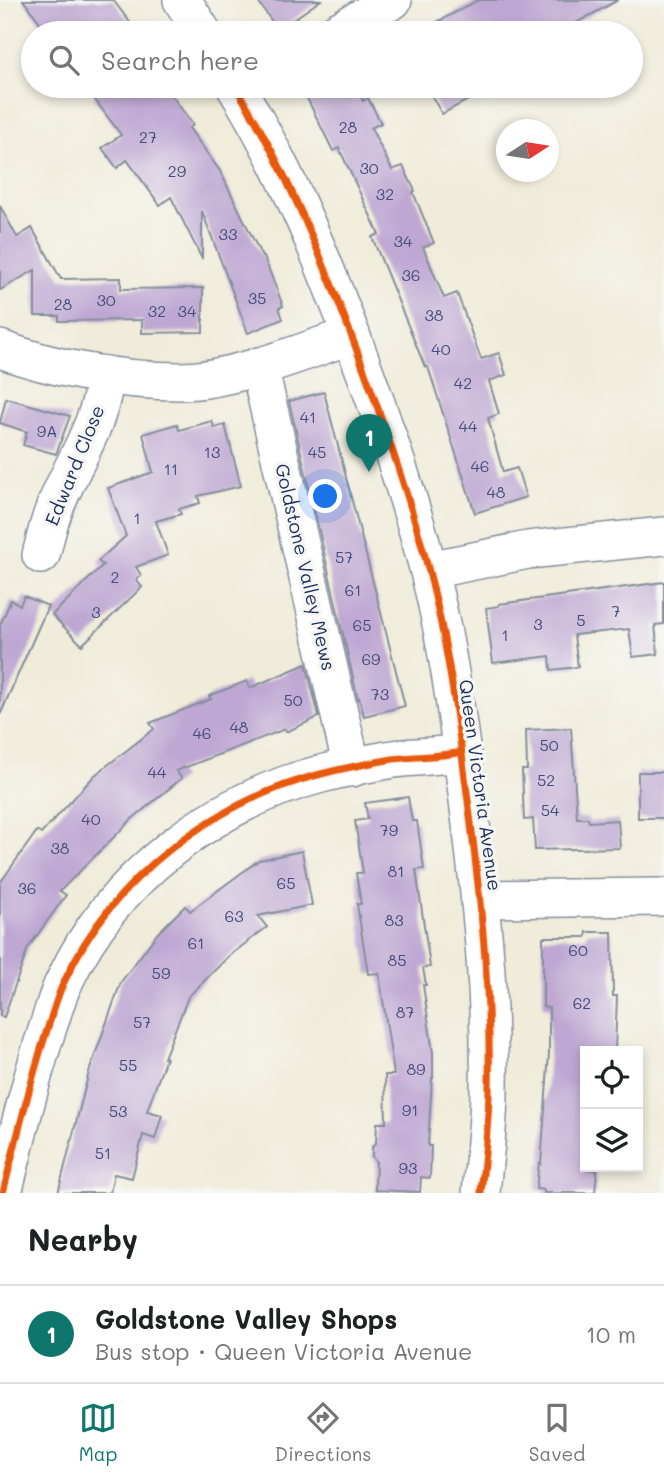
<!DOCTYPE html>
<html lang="en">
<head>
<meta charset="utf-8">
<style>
  body { margin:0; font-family:Mali,sans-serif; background:#f2f2f2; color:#202124 }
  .controls { position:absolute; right:21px; bottom:21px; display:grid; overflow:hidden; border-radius:0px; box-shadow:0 4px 10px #0003 }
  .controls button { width:63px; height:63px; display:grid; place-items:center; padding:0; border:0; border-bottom:2px solid #e0e0e0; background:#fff; color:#202124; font:35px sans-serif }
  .compass { position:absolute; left:496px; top:119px; width:63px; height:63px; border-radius:50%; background:#fff; box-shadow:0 4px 10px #0003; rotate:78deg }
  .you { position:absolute; left:326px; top:497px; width:24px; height:24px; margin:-18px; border:5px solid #fff; border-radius:50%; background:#1a73e8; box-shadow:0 0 0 10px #1a73e833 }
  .badge { display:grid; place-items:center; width:46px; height:46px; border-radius:50%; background:#0f766e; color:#fff; font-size:23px; font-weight:700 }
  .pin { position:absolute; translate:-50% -58px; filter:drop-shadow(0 2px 4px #0008) }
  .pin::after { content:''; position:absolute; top:37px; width:24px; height:21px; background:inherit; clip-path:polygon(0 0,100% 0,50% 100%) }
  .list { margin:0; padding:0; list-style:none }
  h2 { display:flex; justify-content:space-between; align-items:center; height:91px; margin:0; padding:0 28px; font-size:30px }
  h2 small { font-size:23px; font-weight:400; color:#757577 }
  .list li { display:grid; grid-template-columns:46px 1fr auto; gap:21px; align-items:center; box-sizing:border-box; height:98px; padding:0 28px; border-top:2px solid #e0e0e0 }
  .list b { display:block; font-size:26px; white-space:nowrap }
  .list p { margin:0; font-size:23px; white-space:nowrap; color:#757577 }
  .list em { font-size:23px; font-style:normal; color:#757577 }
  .icon { flex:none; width:38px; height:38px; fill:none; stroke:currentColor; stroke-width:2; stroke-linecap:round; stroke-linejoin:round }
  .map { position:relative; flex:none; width:664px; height:1193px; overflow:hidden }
  .search { position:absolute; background:#fff; box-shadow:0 4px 10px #0003; left:21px; right:21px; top:21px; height:77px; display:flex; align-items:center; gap:18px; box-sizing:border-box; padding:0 24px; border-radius:38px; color:#757577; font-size:26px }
  .sheet { height:189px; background:#fff }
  nav { display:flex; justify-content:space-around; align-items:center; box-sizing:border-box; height:98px; border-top:2px solid #e0e0e0; background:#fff; font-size:19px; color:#757577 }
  nav a { display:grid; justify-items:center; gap:4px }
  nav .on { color:#0f766e }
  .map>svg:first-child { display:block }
  .building { fill:#bea7d3 }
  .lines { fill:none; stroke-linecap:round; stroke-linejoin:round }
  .minor-casing { stroke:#868e9c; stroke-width:40 }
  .minor { stroke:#fff; stroke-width:37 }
  .cycleway-casing { stroke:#f6f6f2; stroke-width:11 }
  .cycleway { stroke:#e8590c; stroke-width:7 }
  .labels { text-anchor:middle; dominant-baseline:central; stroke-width:7; stroke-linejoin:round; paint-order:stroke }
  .number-label { font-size:16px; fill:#444d7b }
  .street-label { font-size:19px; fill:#1b2f5e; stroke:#f6f6f2 }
</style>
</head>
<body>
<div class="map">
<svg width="664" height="1193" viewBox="0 0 664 1193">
  <rect width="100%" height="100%" fill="#f6f6f2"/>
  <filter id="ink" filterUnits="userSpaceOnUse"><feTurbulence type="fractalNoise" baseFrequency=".0143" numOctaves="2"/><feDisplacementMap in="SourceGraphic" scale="14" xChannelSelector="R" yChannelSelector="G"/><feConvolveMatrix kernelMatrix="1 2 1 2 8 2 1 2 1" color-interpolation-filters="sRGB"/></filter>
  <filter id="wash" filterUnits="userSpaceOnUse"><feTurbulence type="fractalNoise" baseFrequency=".00686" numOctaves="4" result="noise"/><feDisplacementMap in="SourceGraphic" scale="28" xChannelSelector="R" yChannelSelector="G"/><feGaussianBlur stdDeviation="1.57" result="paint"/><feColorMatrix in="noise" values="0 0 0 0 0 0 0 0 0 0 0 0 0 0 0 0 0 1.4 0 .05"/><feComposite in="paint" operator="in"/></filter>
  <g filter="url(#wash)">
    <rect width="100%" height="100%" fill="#f0ecd9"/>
    <g id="blocks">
      <g class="building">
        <polygon points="23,0 113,0 138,33 48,33"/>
        <polygon points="257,0 321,0 278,30"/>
        <polygon points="478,0 618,0 558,33 417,33"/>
        <polygon points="108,86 165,86 193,125 189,128 220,171 262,257 264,257 283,306 279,308 283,319 248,333 202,211 202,259 171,197 160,205 127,160 117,168 102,148 121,135 93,97"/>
        <polygon points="301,86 355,86 363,101 368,98 381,123 371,128 392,170 403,166 415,191 413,192 434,243 423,247 444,298 457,293 481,359 499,353 506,375 489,381 499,414 488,418 503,472 517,468 526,497 475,513 428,367 425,367 372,237 379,234 339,148 333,151"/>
        <polygon points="426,86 494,86 442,114"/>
        <polygon points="0,206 17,237 32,228 61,279 121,278 121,289 203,288 203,332 142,333 142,320 59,321 59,316 35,316 35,270 0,290"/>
        <polygon points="324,392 405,706 364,716 359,698 358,699 289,401"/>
        <polygon points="6,398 70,416 56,454 23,445 27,432 0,423"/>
        <polygon points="212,421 214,428 225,425 241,486 198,496 200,503 179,509 181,514 156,521 168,555 136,567 141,575 136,580 142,587 82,645 52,615 103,565 98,561 126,536 108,488 153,472 143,434 177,424 179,430"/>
        <polygon points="664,582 664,624 655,625 658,654 633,657 629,629 574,635 578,667 551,670 550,656 493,663 486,608 499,606 499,604"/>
        <polygon points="24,596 48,606 0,715 0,625 11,600 20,605"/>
        <polygon points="306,664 319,717 286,732 285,729 176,771 182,778 132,819 60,891 66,895 28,948 4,1017 0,1016 0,883 37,831 41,834 95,775 154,729 150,723 211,699 209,696 247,681 250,688"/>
        <polygon points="571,728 577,818 588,818 589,822 618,820 620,848 535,850 533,819 524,820 522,770 527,770 526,730"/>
        <rect x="638" y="772" width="26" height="46"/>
        <polygon points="408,797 412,821 417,821 424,869 416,870 430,967 423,968 426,985 423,985 433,1053 433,1078 432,1078 428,1146 431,1146 430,1178 421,1177 420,1192 375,1190 376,1162 372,1157 372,1147 376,1143 377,1123 386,1123 385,1075 394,1075 379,973 368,974 357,904 361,904 356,873 363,873 355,821 368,819 365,803"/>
        <polygon points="302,851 312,905 258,916 267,927 229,956 188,997 164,1058 166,1058 147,1111 162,1115 155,1139 143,1135 132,1178 114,1174 110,1193 58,1193 89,1072 121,982 157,934 185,906 190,911 259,860"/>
        <polygon points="587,932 612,932 613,996 617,996 615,1051 585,1051 585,1169 597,1170 595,1193 544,1193 544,1190 536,1189 539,1163 541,1164 549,1053 549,1008 543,1007 543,937 586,937"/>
      </g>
    </g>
  </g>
  <g filter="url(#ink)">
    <use href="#blocks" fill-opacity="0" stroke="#868e9c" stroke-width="2"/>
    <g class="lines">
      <defs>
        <g id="minor">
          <polyline points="182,0 203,33"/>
          <polyline points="335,33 393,0"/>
          <path d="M235 86C283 163 318 248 350 332 379 409 407 488 428 568 450 651 460 739 471 824 482 913 491 1000 489 1089 489 1124 484 1159 481 1193"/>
          <path d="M0 349C54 369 122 381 180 381 229 381 304 352 351 335"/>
          <polyline points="259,366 352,768"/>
          <path d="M41 555C44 543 47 530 51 518 67 470 102 426 105 375"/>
          <polyline points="429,570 528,550 664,536"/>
          <polyline points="480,899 664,897"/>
          <path d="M3 1193C17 1137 29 1085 47 1030 53 1013 57 995 65 980 112 878 213 802 321 774 344 768 370 763 393 759 416 756 439 757 462 752"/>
        </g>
      </defs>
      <use href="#minor" class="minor-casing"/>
      <use href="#minor" class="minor"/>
      <defs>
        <g id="cycleway">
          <path d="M235 86C283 163 318 248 350 332 379 409 407 488 428 568 450 651 460 739 471 824 482 913 491 1000 489 1089 489 1124 484 1159 481 1193"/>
          <path d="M3 1193C17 1137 29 1085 47 1030 53 1013 57 995 65 980 112 878 213 802 321 774 344 768 370 763 393 759 416 756 439 757 462 752"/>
        </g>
      </defs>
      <use href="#cycleway" class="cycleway-casing"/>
      <use href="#cycleway" class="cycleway"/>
    </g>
  </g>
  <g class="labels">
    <g class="number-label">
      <text x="348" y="126">28</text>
      <text x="148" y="136">27</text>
      <text x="369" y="167">30</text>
      <text x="177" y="170">29</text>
      <text x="385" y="193">32</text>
      <text x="228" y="233">33</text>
      <text x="403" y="240">34</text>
      <text x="411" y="274">36</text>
      <text x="257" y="297">35</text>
      <text x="106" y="299">30</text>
      <text x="63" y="303">28</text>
      <text x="157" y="310">32</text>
      <text x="187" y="310">34</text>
      <text x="434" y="314">38</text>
      <text x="441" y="348">40</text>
      <text x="463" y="382">42</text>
      <text x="308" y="416">41</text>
      <text x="468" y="425">44</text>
      <text x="47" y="430">9A</text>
      <text x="212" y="451">13</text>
      <text x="317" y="451">45</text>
      <text x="480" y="465">46</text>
      <text x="171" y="468">11</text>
      <text x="496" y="491">48</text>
      <text x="137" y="517">1</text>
      <text x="344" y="556">57</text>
      <text x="115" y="576">2</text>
      <text x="353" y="589">61</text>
      <text x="616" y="610">7</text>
      <text x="96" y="611">3</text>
      <text x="581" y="619">5</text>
      <text x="538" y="623">3</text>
      <text x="362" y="624">65</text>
      <text x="505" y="634">1</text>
      <text x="371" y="658">69</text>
      <text x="380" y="693">73</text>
      <text x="293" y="699">50</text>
      <text x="239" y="726">48</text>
      <text x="202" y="732">46</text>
      <text x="549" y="744">50</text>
      <text x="157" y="771">44</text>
      <text x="546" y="779">52</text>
      <text x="550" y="809">54</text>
      <text x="91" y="818">40</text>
      <text x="389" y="829">79</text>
      <text x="60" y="847">38</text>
      <text x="396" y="870">81</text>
      <text x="286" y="882">65</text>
      <text x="27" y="887">36</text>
      <text x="234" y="915">63</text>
      <text x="394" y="919">83</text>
      <text x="196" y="942">61</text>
      <text x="578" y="949">60</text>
      <text x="397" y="959">85</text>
      <text x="161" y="972">59</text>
      <text x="582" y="1002">62</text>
      <text x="405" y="1011">87</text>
      <text x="142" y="1021">57</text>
      <text x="128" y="1064">55</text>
      <text x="416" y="1068">89</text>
      <text x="410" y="1109">91</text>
      <text x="118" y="1110">53</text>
      <text x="103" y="1152">51</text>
      <text x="408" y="1167">93</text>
    </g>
    <g class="street-label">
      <text transform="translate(74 465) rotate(-68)">Edward Close</text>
      <text transform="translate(306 567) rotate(77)">Goldstone Valley Mews</text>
      <text transform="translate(481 785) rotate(82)">Queen Victoria Avenue</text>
    </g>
  </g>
</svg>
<div class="controls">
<button><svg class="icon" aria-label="locate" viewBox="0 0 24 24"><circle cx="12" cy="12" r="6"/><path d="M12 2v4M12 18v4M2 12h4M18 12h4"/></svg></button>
<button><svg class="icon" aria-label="layers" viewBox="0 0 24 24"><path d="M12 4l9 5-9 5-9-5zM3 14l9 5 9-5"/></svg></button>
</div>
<svg class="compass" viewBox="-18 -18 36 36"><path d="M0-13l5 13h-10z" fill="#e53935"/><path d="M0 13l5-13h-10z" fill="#757577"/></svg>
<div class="you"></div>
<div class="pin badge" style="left:369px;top:472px">1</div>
<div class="search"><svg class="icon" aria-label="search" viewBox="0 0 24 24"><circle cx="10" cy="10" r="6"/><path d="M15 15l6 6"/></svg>Search here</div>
</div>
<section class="sheet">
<h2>Nearby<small></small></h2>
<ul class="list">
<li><span class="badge">1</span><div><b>Goldstone Valley Shops</b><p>Bus stop · Queen Victoria Avenue</p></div><em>10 m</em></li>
</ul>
</section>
<nav>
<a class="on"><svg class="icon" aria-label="map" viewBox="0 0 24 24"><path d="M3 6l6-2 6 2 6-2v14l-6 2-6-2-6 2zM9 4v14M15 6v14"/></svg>Map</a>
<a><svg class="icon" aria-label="directions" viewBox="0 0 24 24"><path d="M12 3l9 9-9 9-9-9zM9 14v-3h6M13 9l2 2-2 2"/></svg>Directions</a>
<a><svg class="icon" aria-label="saved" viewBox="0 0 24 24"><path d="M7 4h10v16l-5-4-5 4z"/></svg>Saved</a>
</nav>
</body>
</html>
